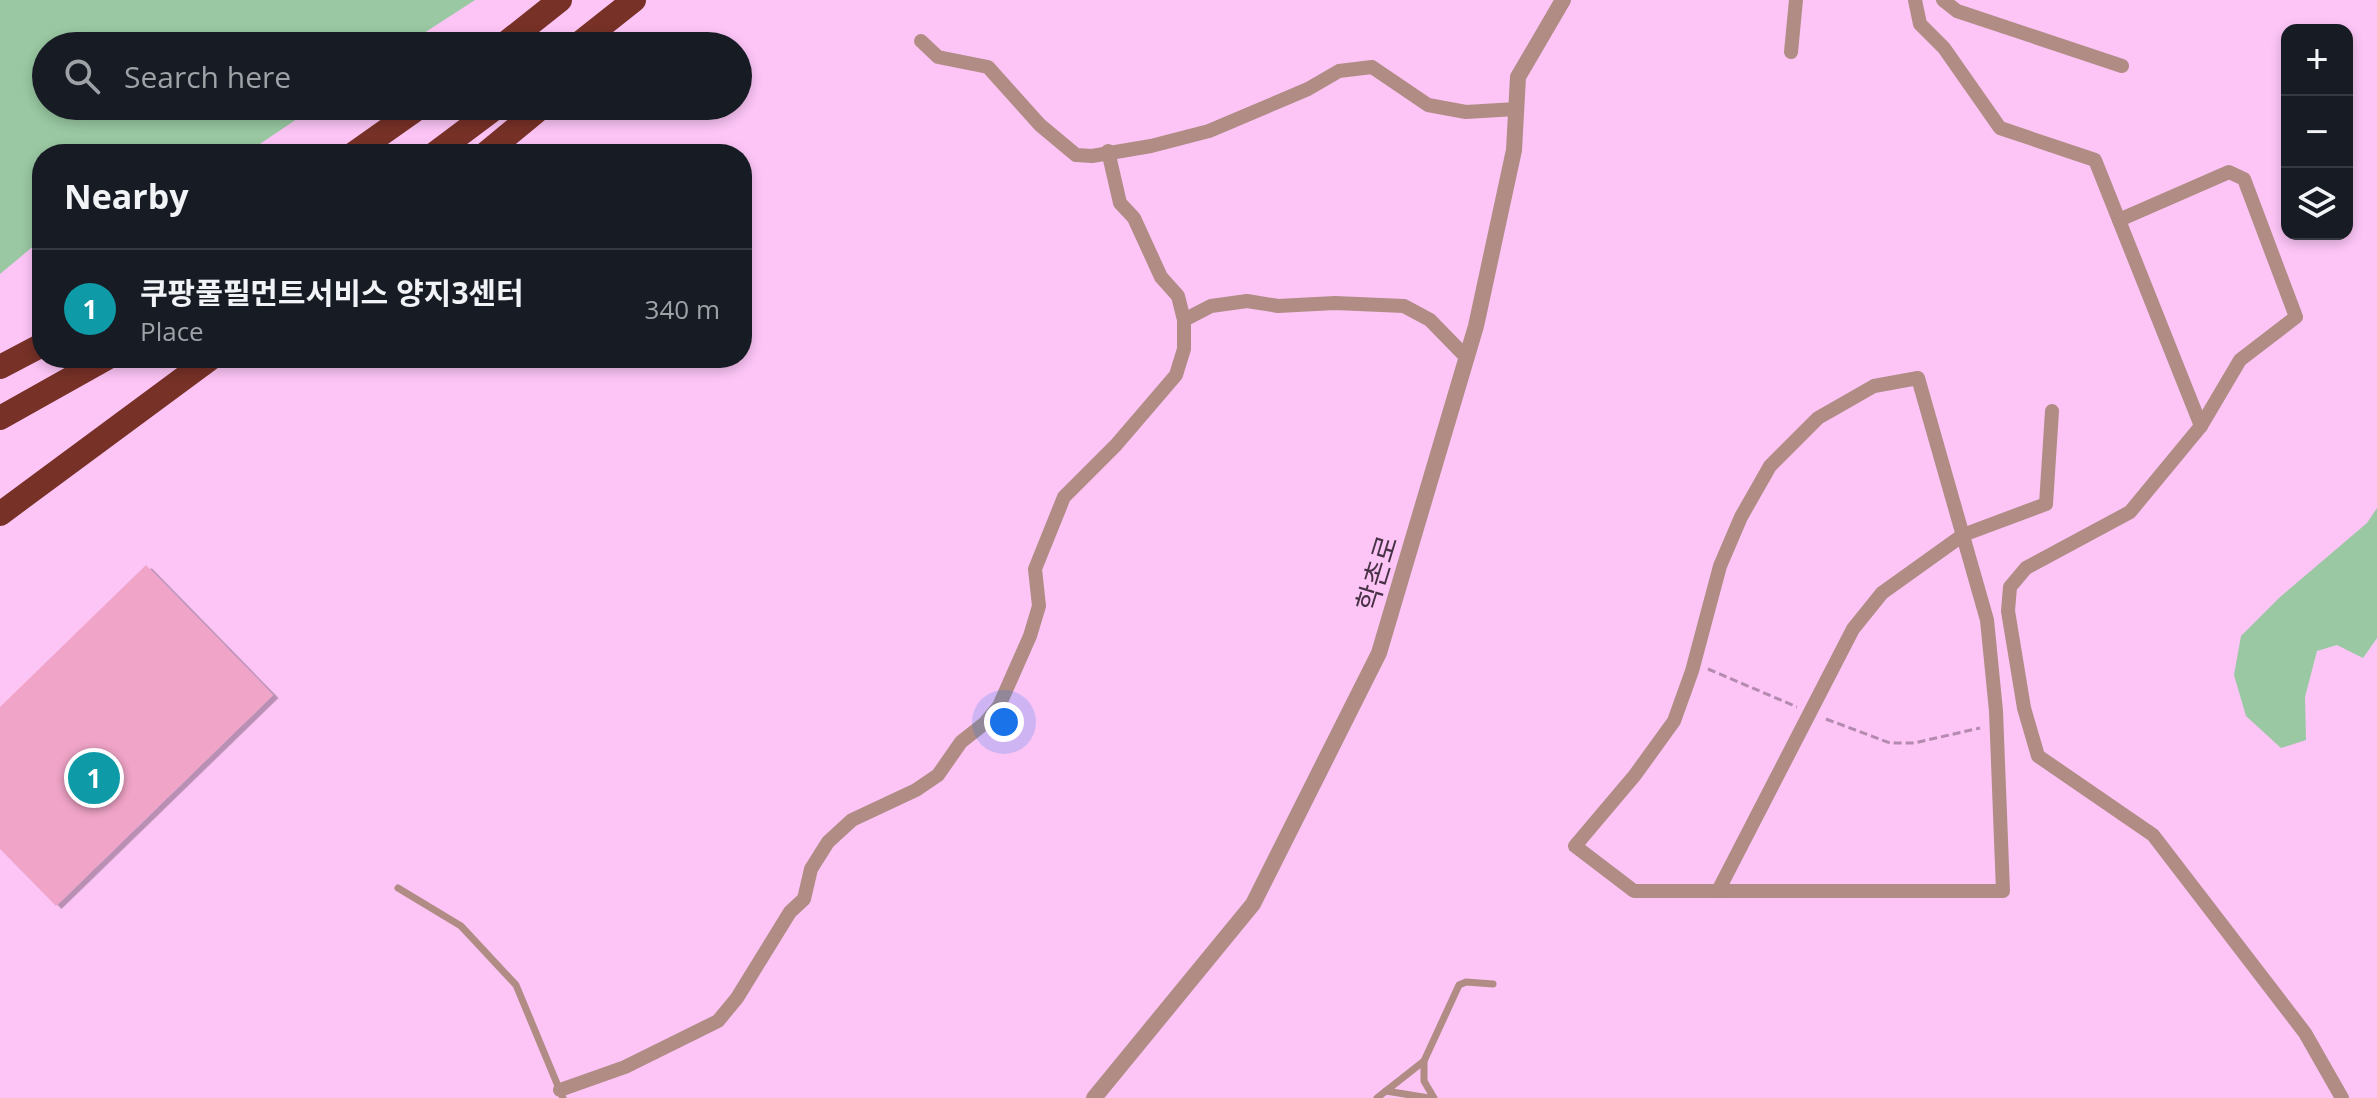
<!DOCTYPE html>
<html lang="en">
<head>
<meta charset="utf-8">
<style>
  body { margin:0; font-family:"Open Sans","Noto Sans KR",sans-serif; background:#20242c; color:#f1f3f6 }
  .controls { position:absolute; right:24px; top:24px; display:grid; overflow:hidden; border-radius:16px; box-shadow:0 4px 12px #0003 }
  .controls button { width:72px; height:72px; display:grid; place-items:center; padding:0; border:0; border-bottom:2px solid #363941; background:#171b24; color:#f1f3f6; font:40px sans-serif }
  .you { position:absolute; left:1004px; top:722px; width:28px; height:28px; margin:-20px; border:6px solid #fff; border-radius:50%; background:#1a73e8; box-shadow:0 0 0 12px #1a73e833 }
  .badge { display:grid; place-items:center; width:52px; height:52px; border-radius:50%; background:#b45309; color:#fff; font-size:26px; font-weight:700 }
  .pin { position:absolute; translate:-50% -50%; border:4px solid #fff; box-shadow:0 2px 8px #0006 }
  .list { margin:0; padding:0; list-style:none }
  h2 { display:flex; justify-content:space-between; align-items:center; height:104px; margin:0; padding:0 32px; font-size:34px }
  h2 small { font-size:26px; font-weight:400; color:#9ea1a6 }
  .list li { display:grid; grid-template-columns:52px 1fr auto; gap:24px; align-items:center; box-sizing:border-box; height:120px; padding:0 32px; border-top:2px solid #363941 }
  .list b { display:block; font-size:30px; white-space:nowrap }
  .list p { margin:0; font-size:26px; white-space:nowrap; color:#9ea1a6 }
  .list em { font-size:26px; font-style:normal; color:#9ea1a6 }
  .icon { flex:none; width:44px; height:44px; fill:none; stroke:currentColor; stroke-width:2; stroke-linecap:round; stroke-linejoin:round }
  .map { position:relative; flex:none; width:2377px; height:1098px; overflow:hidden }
  .search { position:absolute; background:#171b24; box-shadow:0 4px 12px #0003; left:32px; top:32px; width:720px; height:88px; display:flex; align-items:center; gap:20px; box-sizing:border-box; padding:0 28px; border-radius:44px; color:#9ea1a6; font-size:30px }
  .panel { position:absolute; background:#171b24; box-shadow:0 4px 12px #0003; left:32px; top:144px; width:720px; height:224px; border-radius:32px }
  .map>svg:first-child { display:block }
  .green { fill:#99c8a2 }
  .building { fill:#f0a4c7; filter:url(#shadow) }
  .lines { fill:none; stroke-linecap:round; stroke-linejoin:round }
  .path { stroke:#b48aaf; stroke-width:3; stroke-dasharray:8 4; stroke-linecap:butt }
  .service { stroke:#b08c85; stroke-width:7 }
  .minor { stroke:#b08c85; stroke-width:14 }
  .tertiary { stroke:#b08c85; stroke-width:16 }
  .motorway { stroke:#773127; stroke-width:24 }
  .labels { text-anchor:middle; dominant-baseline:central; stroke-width:8; stroke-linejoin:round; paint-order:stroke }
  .street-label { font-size:28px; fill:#473145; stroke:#fcc5f6 }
</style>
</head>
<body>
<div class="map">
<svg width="2377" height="1098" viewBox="0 0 2377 1098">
  <defs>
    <filter id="shadow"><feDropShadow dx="5.5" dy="3" stdDeviation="0" flood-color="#0004"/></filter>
  </defs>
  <rect width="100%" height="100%" fill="#fcc5f6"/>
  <g class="green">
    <polygon points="0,0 475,0 404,46 46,46 46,106 316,106 245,154 42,154 42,239 0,274"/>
    <polygon points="2377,508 2377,638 2363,658 2337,645 2317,651 2305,697 2306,740 2281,748 2246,716 2234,675 2241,636 2279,598 2367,523"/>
  </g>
  <polygon class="building" points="146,565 273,695 56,906 0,849 0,707"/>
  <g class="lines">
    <g class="path">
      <polyline points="1708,669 1797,707"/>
      <polyline points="1826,719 1890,743 1914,743 1980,728"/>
    </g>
    <g class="service">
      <polyline points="398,888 461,926 516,985 563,1098"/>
      <polyline points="1424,1061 1424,1081 1434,1098"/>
      <polyline points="1386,1091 1429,1098"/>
      <polyline points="1377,1098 1424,1061 1459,985 1466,982 1493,984"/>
    </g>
    <g class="minor">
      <polyline points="1915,0 1920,24 1944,48 2000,128 2095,160 2201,426"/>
      <polyline points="1943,0 1957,11 2122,66"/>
      <polyline points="921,41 938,57 988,67 1040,125 1076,155 1092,156 1151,146 1209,131 1308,89 1339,71 1372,67 1428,105 1466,112 1516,109"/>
      <polyline points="1791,52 1796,0"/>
      <polyline points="2119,220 2229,172 2244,179 2296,317 2240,360 2201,426 2130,512 2026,568 2010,587 2008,611 2024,708 2038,756 2153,835 2305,1033 2342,1098"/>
      <polyline points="1184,320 1211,306 1247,301 1278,306 1335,303 1404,306 1430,320 1467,358"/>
      <polygon points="1918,378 1987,620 1996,711 2003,891 1634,891 1575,846 1635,775 1674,721 1692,671 1720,566 1741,517 1770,466 1818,418 1874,386"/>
      <polyline points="1718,891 1853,629 1882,593 1963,535 2046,504 2052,411"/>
      <polyline points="560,1090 625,1067 718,1021 737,998 790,912 804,899 811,869 828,842 852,820 916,790 938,775 961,742 985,723 999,706 1030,636 1039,606 1035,569 1064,497 1116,445 1176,375 1184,349 1184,320 1178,296 1161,277 1134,218 1120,203 1108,151"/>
    </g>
    <polyline class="tertiary" points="1094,1098 1253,904 1379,653 1476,326 1514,150 1518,77 1563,0"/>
    <g class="motorway">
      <polyline points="502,46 560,0"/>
      <polyline points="576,46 634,0"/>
      <polyline points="353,154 421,106"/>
      <polyline points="434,154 498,106"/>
      <polyline points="485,154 543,106"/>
      <polyline points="0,367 42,345"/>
      <polyline points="0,418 107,358"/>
      <polyline points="0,514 211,358"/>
    </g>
  </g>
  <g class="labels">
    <g class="street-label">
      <text transform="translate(1376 573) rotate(-73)">학촌로</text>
    </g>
  </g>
</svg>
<div class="controls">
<button>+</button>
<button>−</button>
<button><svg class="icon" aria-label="layers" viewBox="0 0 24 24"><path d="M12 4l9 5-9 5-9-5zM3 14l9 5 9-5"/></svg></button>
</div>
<div class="you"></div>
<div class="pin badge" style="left:94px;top:778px;background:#0f9aa8">1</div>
<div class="search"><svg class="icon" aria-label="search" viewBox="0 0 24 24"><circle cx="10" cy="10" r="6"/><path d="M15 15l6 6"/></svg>Search here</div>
<section class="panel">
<h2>Nearby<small></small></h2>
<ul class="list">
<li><span class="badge" style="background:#0f9aa8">1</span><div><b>쿠팡풀필먼트서비스 양지3센터</b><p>Place</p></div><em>340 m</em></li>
</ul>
</section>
</div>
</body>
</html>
